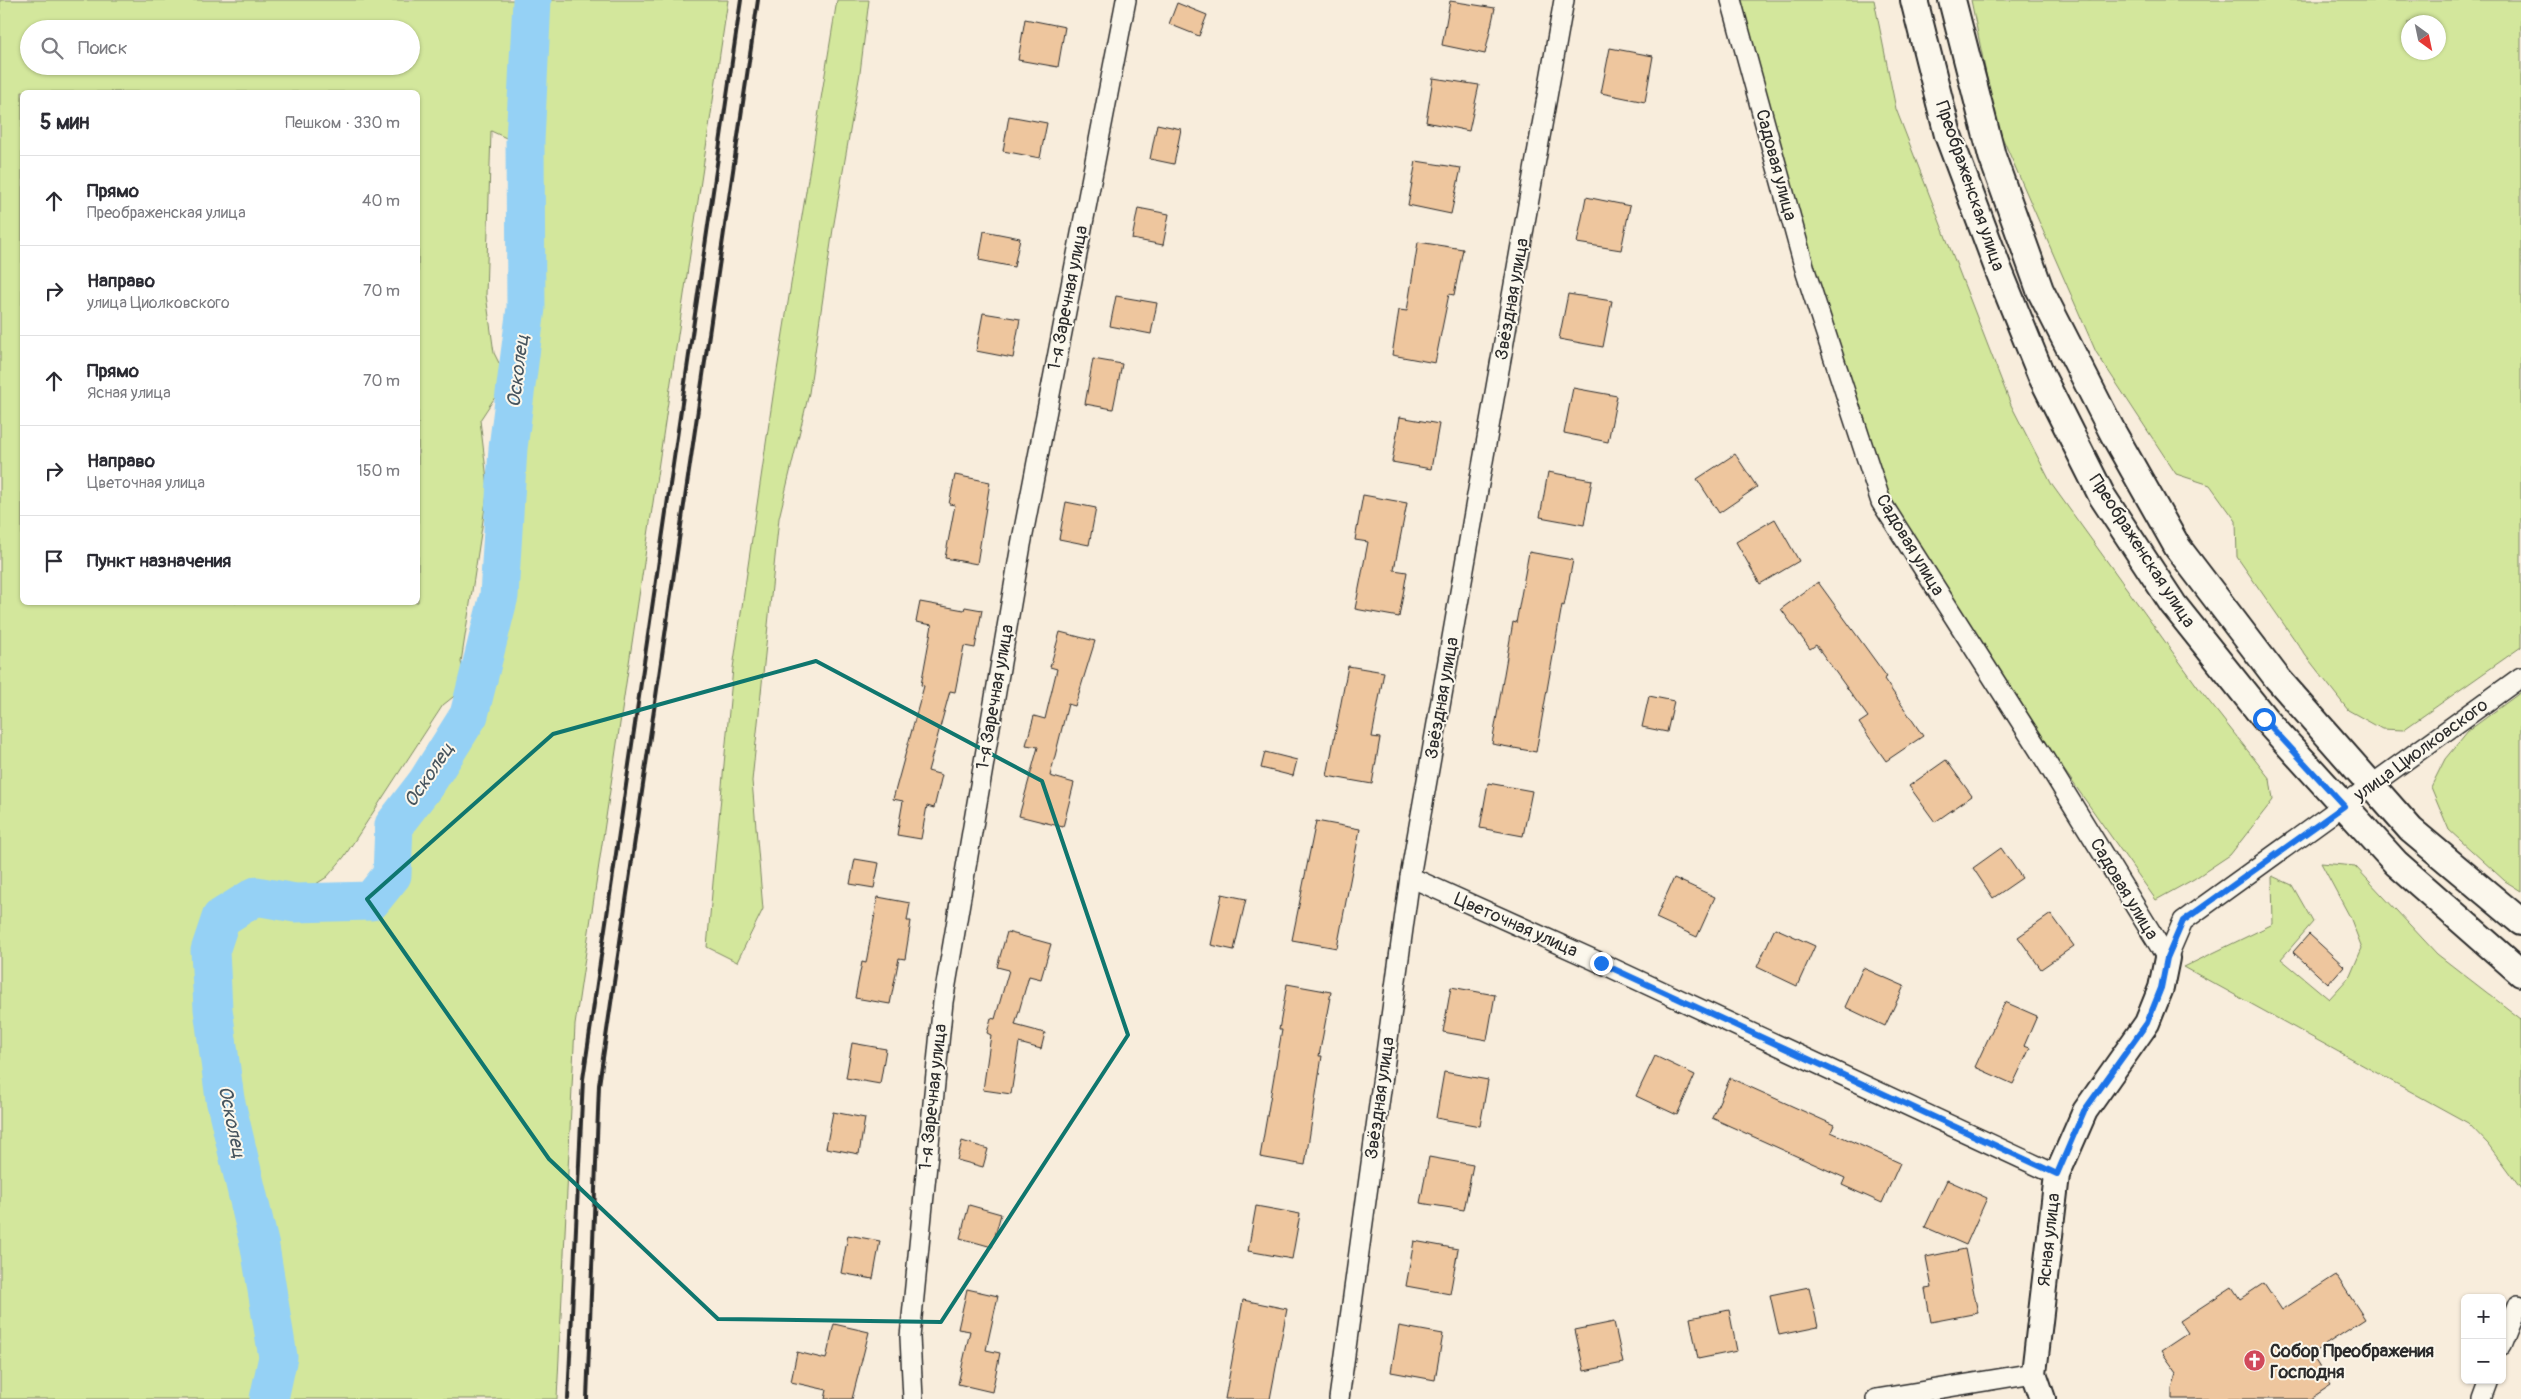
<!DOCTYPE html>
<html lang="ru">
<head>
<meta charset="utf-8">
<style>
  body { margin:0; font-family:Pangolin,sans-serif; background:#f7f7f7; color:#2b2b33 }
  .controls { position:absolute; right:15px; bottom:15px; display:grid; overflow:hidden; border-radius:8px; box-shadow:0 1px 4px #0004 }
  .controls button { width:45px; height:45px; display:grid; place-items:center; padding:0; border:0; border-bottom:1px solid #e1e1e2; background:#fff; color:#2b2b33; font:25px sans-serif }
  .compass { position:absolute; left:2401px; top:15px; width:45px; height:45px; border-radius:50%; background:#fff; box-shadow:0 1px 4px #0004; rotate:147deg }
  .stop { position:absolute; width:15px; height:15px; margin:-11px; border:4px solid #1a73e8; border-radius:50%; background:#fff }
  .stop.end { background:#1a73e8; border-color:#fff; box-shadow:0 1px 5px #0008 }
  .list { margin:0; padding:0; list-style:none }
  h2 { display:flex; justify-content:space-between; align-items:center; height:65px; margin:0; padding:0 20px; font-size:21px }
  h2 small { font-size:16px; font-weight:400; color:#7c7c81 }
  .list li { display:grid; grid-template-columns:32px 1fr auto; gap:15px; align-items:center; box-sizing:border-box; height:90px; padding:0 20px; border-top:1px solid #e1e1e2 }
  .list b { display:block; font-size:19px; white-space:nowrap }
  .list p { margin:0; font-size:16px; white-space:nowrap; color:#7c7c81 }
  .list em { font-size:16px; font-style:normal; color:#7c7c81 }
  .icon { flex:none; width:28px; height:28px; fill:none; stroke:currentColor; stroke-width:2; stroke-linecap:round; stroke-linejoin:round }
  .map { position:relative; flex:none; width:2521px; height:1399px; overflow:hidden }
  .search { position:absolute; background:#fff; box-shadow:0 1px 4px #0004; left:20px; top:20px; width:400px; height:55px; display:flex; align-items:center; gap:12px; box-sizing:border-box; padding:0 18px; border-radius:28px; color:#7c7c81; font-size:19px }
  .panel { position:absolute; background:#fff; box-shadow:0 1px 4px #0004; left:20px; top:90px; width:400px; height:515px; border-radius:8px }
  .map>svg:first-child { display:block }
  .green { fill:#d3e79c; stroke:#7f8964; fill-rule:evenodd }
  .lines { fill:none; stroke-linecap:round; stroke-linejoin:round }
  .river { stroke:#95d1f5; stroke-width:39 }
  .building { fill:#eec69e; stroke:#2b2b2b }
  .minor-casing { stroke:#2b2b2b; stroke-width:22 }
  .tertiary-casing { stroke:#2b2b2b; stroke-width:28 }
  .secondary-casing { stroke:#2b2b2b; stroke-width:30 }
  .minor { stroke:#fbf7ec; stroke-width:19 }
  .tertiary { stroke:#fbf7ec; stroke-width:24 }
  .secondary { stroke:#fbf7ec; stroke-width:26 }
  .rail { stroke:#2b2b2b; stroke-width:4 }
  .route { stroke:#1a73e8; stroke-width:6 }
  .marked { fill:none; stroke:#0f766e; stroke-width:4; stroke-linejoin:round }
  .labels { text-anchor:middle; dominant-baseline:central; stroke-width:4; stroke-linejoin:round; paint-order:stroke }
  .street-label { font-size:18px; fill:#2b2b2b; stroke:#fbf7ec }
  .poi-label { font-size:18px; font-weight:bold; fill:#2b2b2b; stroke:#fbf7ec; text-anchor:start }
  .water-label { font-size:19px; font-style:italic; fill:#46545e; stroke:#fbf7ec }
</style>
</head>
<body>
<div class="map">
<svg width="2521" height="1399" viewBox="0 0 2521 1399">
  <rect width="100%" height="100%" fill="#f8eddc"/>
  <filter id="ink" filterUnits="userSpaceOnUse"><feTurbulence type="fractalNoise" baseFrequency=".02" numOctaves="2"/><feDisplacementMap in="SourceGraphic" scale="10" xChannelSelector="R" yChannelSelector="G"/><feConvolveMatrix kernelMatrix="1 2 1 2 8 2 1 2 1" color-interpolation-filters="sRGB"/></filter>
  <g filter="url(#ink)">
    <g class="green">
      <path d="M0 0H525L517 143 491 131 486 295 494 353 507 379 480 420 488 488 461 662 467 686 443 705 344 857 327 877 294 898 254 890 214 916 204 952 207 1031 271 1359 262 1399H0ZM29 29H411V66H29ZM22 92H418V602H22Z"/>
      <polygon points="539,0 728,0 575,1025 557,1399 275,1399 284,1358 265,1236 236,1098 226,1036 217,1011 214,950 224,919 256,899 294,906 372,905 396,877 399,827 431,785 474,717 505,596 514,449 534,304 533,141"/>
      <polygon points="837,0 869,0 860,73 833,229 809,393 779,518 752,781 763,909 737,962 707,947 733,668 774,389"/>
      <polygon points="1733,0 1874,0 1896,109 2011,405 2052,485 2200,690 2270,779 2273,800 2230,855 2194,879 2156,900 1946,603 1876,486"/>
      <path d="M1971 0H2521V647L2403 730 2382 729 2348 710 2306 656 2237 557 2236 521 2210 485 2176 474 2096 352 1996 123ZM2408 22H2438V52H2408Z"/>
      <polygon points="2521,692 2521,891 2505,881 2449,830 2431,787 2445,759 2468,731"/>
      <polygon points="2321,863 2355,866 2437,954 2521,1019 2521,1189 2488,1144 2468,1123 2184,967 2273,924 2272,876 2292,885 2313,922 2281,959 2329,999 2350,976 2362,948 2350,917"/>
    </g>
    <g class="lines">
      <polyline class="river" points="269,1399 278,1357 260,1247 225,1099 213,1009 210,951 221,918 256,896 295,903 371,901 392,875 394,825 427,782 469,715 499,596 508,448 526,308 525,141 532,0"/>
    </g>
    <g class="building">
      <polygon points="1450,1 1495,8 1485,54 1442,45"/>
      <polygon points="1177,3 1207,15 1199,36 1169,24"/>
      <polygon points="1025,19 1065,27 1058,67 1018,60"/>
      <polygon points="1610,48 1653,56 1645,102 1601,93"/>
      <polygon points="1433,78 1479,85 1469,131 1426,122"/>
      <polygon points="1009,116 1047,123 1040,158 1003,151"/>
      <polygon points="1157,124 1181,129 1174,164 1150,159"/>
      <polygon points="1416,161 1461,168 1451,214 1408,205"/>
      <polygon points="1586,197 1630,206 1621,250 1577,243"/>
      <polygon points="1138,208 1169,214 1163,245 1132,239"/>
      <polygon points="984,231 1020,238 1014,267 979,260"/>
      <polygon points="1418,242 1463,249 1454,295 1449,294 1435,363 1392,355 1399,310 1407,311"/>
      <polygon points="1568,294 1612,301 1603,347 1559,339"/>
      <polygon points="1116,296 1157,303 1151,334 1110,326"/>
      <polygon points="983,313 1020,319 1013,358 976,351"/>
      <polygon points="1093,359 1122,364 1113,409 1085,404"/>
      <polygon points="1573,388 1617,396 1608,442 1564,433"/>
      <polygon points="1400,417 1439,424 1431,469 1392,462"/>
      <polygon points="1735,454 1757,487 1719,513 1697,479"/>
      <polygon points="1548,472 1592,480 1584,525 1540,517"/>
      <polygon points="955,475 990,482 977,564 945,558 955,505 949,504"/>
      <polygon points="1363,495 1407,503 1394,570 1407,572 1399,617 1355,609 1368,542 1355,540"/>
      <polygon points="1066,502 1096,508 1089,545 1059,539"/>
      <polygon points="1775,519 1799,561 1760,584 1736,542"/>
      <polygon points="1529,552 1573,560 1564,606 1562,605 1536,752 1492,744 1513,622 1516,623"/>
      <polygon points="1818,582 1887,677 1884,679 1923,736 1886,761 1859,723 1868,717 1816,645 1810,649 1781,609"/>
      <polygon points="920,602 964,610 965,607 982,610 975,648 964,646 955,692 950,691 928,771 942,775 934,808 927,806 921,839 897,835 903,801 893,799 924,686 921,685 932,625 916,622"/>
      <polygon points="1060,632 1095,641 1075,706 1068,704 1050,776 1074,783 1063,827 1019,816 1038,747 1026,745 1034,716 1045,719 1057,669 1050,667"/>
      <polygon points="1348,666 1384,672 1372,737 1380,738 1372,784 1327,776"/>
      <polygon points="1649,696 1674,701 1667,732 1642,727"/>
      <polygon points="1265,752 1297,760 1293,776 1261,768"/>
      <polygon points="1946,760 1972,796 1935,822 1909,786"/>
      <polygon points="1488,783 1532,791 1523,836 1480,828"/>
      <polygon points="1316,821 1360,829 1337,948 1292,940"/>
      <polygon points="2001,848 2022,878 1993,898 1973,868"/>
      <polygon points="855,859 879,863 874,888 850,884"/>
      <polygon points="1674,878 1715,897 1697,937 1656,918"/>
      <polygon points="1222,894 1246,899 1234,950 1211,945"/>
      <polygon points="878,897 910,903 907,921 911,921 905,959 899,958 890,1004 855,998 862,962 866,963"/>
      <polygon points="2051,914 2074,946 2041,969 2018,937"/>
      <polygon points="1775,928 1815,946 1797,986 1757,967"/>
      <polygon points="1007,932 1051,944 1041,979 1029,976 1015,1025 1045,1033 1041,1049 1019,1043 1011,1094 983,1090 991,1035 987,1033 991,1018 995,1019 1009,970 997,967"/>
      <polygon points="2309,934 2344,966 2328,984 2293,952"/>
      <polygon points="1863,968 1904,986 1885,1026 1845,1007"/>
      <polygon points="1287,984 1331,992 1319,1056 1322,1056 1305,1165 1260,1157 1282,1030 1279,1030"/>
      <polygon points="1451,987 1495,995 1487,1040 1443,1032"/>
      <polygon points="2005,1002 2037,1016 2024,1046 2030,1048 2013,1084 1975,1067"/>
      <polygon points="852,1043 886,1049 880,1084 846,1078"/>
      <polygon points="1655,1056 1695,1075 1677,1115 1636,1096"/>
      <polygon points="1444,1072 1488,1080 1480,1126 1436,1118"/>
      <polygon points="1730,1078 1834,1125 1831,1132 1900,1163 1882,1203 1842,1185 1845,1178 1712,1118"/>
      <polygon points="833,1112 865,1118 859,1154 826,1148"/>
      <polygon points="962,1141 988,1149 983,1167 957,1160"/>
      <polygon points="1429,1157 1473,1165 1464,1210 1420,1203"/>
      <polygon points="1947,1180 1987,1198 1966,1245 1925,1227"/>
      <polygon points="969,1205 1001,1214 992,1247 960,1238"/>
      <polygon points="1256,1206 1300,1214 1292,1259 1248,1251"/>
      <polygon points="848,1235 880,1241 873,1279 841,1273"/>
      <polygon points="1414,1241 1458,1249 1450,1294 1406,1286"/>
      <polygon points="1965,1249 1978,1313 1931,1322 1925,1289 1932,1288 1926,1257"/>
      <polygon points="2336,1275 2365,1319 2311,1354 2331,1385 2310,1399 2172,1399 2172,1388 2177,1373 2161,1351 2188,1333 2180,1321 2232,1287 2240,1299 2264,1283 2282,1310"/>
      <polygon points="1809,1287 1818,1327 1779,1335 1770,1295"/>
      <polygon points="967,1289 998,1296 986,1350 1000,1353 992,1392 958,1384 970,1331 958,1329"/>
      <polygon points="1243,1300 1287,1309 1270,1399 1225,1399"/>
      <polygon points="1729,1310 1737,1351 1698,1359 1690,1318"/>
      <polygon points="1614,1322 1623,1363 1584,1371 1575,1330"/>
      <polygon points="834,1324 869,1332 852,1399 825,1399 827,1390 791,1382 797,1352 826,1359"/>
      <polygon points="1399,1326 1443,1334 1435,1380 1391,1372"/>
    </g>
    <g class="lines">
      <defs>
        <g id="minor">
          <polyline points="1731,0 1806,273 1881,502 2042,755 2167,958"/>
          <polyline points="1410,877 1601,963 2057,1175"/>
          <polyline points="2167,958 2183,921 2521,677"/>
          <polyline points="2502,1345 2518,1305 2521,1306"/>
          <polyline points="913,1399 910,1337 943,1002 1021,545 1126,0"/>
          <polyline points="1339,1399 1410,877 1564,0"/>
          <polyline points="1876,1399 2034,1373"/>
          <polyline points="2482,1399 2489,1380"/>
        </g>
        <polyline id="tertiary" points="2043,1399 2034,1373 2057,1175 2085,1111 2147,1023 2161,988 2167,958"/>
        <g id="secondary">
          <polyline points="1914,0 1948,135 1999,271 2042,377 2102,496 2173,604 2265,719 2396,863 2521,973"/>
          <polyline points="1952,0 1992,156 2040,290 2113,433 2178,548 2277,678 2411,830 2521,922"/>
        </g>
      </defs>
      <use href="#minor" class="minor-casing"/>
      <use href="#tertiary" class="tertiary-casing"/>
      <use href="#secondary" class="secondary-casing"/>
      <use href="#minor" class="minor"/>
      <use href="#tertiary" class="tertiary"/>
      <use href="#secondary" class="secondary"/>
      <g class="rail">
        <polyline points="568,1399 583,1079 741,0"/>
        <polyline points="587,1399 599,1085 758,0"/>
      </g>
    </g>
  </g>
  <g class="lines" filter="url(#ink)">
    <polyline class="route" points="1601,963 2057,1174 2084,1111 2147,1023 2161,988 2167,958 2183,921 2344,806 2264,719"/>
  </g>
  <path class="marked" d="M816 661 1042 781 1128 1035 941 1322 718 1319 549 1159 367 899 553 734Z"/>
  <defs>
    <symbol id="church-disc" viewBox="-11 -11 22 22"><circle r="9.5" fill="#d1495b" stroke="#fbf7ec"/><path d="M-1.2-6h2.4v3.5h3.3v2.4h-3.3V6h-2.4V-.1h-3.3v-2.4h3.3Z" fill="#fff"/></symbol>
  </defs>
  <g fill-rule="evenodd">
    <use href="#church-disc" x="2242" y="1348" width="25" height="25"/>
  </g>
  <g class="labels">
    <g class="street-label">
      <text transform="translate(1776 165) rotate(75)">Садовая улица</text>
      <text transform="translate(1970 186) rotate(71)">Преображенская улица</text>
      <text transform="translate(1068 298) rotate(-79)">1-я Заречная улица</text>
      <text transform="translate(1512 299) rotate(-80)">Звёздная улица</text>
      <text transform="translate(1910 545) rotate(59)">Садовая улица</text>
      <text transform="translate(2142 551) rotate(57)">Преображенская улица</text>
      <text transform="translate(995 697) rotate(-80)">1-я Заречная улица</text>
      <text transform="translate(1442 698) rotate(-80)">Звёздная улица</text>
      <text transform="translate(2421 750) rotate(-36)">улица Циолковского</text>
      <text transform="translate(2124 889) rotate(59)">Садовая улица</text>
      <text transform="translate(1516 925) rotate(24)">Цветочная улица</text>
      <text transform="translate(933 1097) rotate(-84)">1-я Заречная улица</text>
      <text transform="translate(1380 1098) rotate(-82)">Звёздная улица</text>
      <text transform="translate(2049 1240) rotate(-84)">Ясная улица</text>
    </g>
    <g class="poi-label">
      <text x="2270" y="1351">Собор Преображения<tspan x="2270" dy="21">Господня</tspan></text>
    </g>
    <g class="water-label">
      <text transform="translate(518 371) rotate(-83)">Осколец</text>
      <text transform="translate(429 775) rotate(-56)">Осколец</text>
      <text transform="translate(232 1122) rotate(78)">Осколец</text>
    </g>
  </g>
</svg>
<div class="controls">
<button>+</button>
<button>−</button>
</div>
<svg class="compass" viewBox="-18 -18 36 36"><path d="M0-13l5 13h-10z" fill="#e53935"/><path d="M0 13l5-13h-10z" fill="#7c7c81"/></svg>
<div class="stop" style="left:2264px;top:719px"></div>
<div class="stop end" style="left:1601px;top:963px"></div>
<div class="search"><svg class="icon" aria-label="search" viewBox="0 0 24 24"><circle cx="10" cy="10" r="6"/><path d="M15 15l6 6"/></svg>Поиск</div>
<section class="panel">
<h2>5 мин<small>Пешком · 330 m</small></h2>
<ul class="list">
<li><svg class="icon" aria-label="ahead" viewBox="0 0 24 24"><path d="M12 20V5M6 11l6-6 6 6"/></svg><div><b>Прямо</b><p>Преображенская улица</p></div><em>40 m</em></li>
<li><svg class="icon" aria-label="right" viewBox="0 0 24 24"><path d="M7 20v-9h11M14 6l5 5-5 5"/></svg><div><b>Направо</b><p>улица Циолковского</p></div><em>70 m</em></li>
<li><svg class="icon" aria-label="ahead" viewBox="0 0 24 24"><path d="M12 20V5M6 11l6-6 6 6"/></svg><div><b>Прямо</b><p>Ясная улица</p></div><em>70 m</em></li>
<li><svg class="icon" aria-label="right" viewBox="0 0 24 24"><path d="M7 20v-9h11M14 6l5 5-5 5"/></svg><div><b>Направо</b><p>Цветочная улица</p></div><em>150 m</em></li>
<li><svg class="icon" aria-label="arrive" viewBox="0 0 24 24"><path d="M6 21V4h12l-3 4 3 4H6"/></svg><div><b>Пункт назначения</b></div></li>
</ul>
</section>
</div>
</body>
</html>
